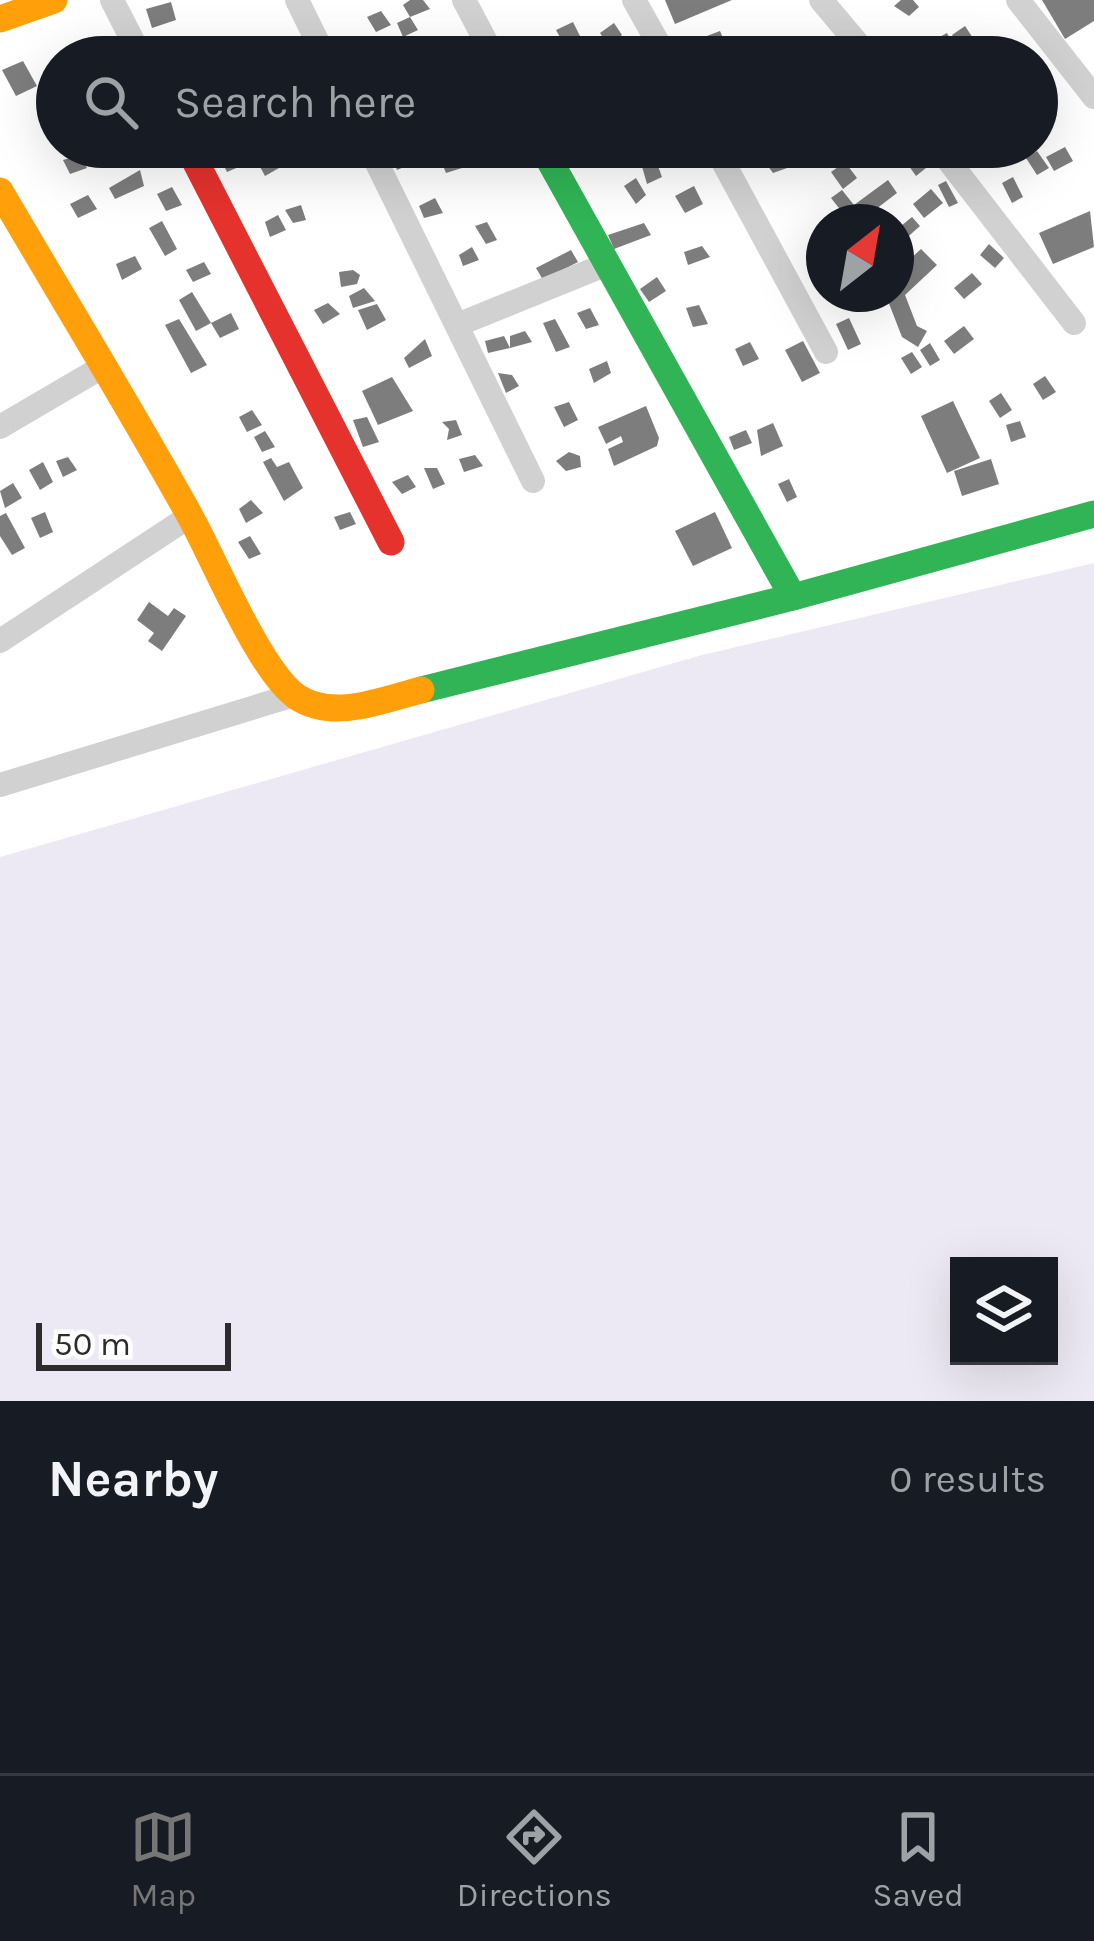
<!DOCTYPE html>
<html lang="en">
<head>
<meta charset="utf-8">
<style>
  body { margin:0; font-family:Karla,sans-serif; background:#20242c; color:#f1f3f6 }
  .controls { position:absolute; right:36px; bottom:36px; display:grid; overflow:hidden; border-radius:0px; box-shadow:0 12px 48px #0002 }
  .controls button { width:108px; height:108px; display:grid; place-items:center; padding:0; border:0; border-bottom:3px solid #363941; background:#171b24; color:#f1f3f6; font:60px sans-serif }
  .compass { position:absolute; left:806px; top:204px; width:108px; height:108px; border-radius:50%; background:#171b24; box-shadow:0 12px 48px #0002; rotate:31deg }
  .scale { position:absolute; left:36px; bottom:30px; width:195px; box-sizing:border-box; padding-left:12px; border:6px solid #2c2c2c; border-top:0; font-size:33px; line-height:42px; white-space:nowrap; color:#2c2c2c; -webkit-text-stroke:9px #fff; paint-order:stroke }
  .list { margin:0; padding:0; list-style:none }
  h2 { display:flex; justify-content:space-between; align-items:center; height:156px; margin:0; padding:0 48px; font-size:51px }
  h2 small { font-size:39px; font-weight:400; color:#9ea1a6 }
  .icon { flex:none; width:66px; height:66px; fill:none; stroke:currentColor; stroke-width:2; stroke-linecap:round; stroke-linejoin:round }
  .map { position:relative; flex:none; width:1094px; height:1401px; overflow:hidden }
  .search { position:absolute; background:#171b24; box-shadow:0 12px 48px #0002; left:36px; right:36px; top:36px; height:132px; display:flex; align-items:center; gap:30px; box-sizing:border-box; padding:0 42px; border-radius:66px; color:#9ea1a6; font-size:45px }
  .sheet { height:372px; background:#171b24 }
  nav { display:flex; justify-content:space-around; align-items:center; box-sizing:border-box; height:168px; border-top:3px solid #363941; background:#171b24; font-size:33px; color:#9ea1a6 }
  nav a { display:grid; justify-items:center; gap:6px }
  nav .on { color:#767676 }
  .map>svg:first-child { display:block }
  .green { fill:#ede9f4; fill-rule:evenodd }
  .building { fill:#7d7d7d }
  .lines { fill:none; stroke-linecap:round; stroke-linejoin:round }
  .street { stroke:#d1d1d1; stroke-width:24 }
  .fast { stroke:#30b455; stroke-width:27 }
  .slow { stroke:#ff9f0a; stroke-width:27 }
  .jam { stroke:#e5322d; stroke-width:27 }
</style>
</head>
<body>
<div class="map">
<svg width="1094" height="1401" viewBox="0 0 1094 1401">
  <rect width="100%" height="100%" fill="#fff"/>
  <path class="green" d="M1094 563V1401H0V857L702 655ZM959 1266H1049V1356H959Z"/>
  <g class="building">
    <polygon points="410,0 423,0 430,9 410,17 403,5"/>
    <polygon points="665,0 732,0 675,24"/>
    <polygon points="901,0 913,0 919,7 909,16 894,6"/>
    <polygon points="1042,0 1094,0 1094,21 1065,39"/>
    <polygon points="171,2 176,20 152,28 146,9"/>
    <polygon points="381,11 391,25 376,32 367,17"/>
    <polygon points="410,17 418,30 403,37 397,23"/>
    <polygon points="573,22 581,38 565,46 556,30"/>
    <polygon points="614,23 622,35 608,45 600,33"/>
    <polygon points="965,26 975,41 961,50 952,35"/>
    <polygon points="720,31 726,45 710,50 699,39"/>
    <polygon points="947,33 956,50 940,57 932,41"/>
    <polygon points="747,39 757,53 742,57 735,47"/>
    <polygon points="23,61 37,86 16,96 2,70"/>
    <polygon points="405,147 411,164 397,170 391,154"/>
    <polygon points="890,147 913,147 905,158 918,148 931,164 916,176 904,159 897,168 883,156"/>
    <polygon points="1065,147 1073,161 1054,171 1046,157"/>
    <polygon points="779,150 790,167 773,173 762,158"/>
    <polygon points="452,151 462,168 446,173 439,156"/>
    <polygon points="1037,151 1049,168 1037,175 1026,158"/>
    <polygon points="235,152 241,166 227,172 220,158"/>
    <polygon points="80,155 87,168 70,174 63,160"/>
    <polygon points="272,155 279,168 265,176 258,163"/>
    <polygon points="655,158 662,177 647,184 641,163"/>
    <polygon points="845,162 857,178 843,189 831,172"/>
    <polygon points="140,170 144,186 115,199 109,188"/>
    <polygon points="1013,177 1023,197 1012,203 1002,183"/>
    <polygon points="636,178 646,195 636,204 624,186"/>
    <polygon points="888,180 897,193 859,222 850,222 831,198 842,190 854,205"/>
    <polygon points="946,181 958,203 949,207 938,185"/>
    <polygon points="694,186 703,204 685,213 675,196"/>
    <polygon points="172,187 182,205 166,211 157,194"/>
    <polygon points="931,189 943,203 924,218 913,204"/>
    <polygon points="88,195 97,209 78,218 70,204"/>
    <polygon points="435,198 443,213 424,218 419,206"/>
    <polygon points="301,205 306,220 293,223 285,210"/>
    <polygon points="1090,211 1094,247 1053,264 1039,233"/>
    <polygon points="278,215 286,230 270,237 265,222"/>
    <polygon points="912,217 920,226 902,242 896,230"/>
    <polygon points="162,221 177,249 165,256 149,228"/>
    <polygon points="487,222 497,240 486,244 475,226"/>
    <polygon points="644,223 651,235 614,249 608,235"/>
    <polygon points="989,244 1004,258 995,268 980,255"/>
    <polygon points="702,246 710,257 688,265 684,252"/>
    <polygon points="472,247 479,260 463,266 459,255"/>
    <polygon points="921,249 937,265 905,295 917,326 927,331 918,347 902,337 888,301 896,297 896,272"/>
    <polygon points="571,250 578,262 543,280 536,268"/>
    <polygon points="824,250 824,269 815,272 809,256"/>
    <polygon points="135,256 142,269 122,280 116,264"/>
    <polygon points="204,262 211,274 193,282 186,270"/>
    <polygon points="353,270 360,275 357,284 341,287 339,272"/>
    <polygon points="972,273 982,284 964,299 954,288"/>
    <polygon points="657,277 666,291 649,302 640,289"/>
    <polygon points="364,288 375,301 353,308 349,296"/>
    <polygon points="192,292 211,323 196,331 179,300"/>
    <polygon points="328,303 340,314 323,324 314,310"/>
    <polygon points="377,304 386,320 367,330 358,310"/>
    <polygon points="699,305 708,324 693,327 686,308"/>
    <polygon points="590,308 599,325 586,329 577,313"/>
    <polygon points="231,313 239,329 220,338 211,323"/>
    <polygon points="849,318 861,344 848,350 836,324"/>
    <polygon points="179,319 207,365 191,373 165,325"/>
    <polygon points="555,319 570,347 556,352 543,323"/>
    <polygon points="964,326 974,339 954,354 944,341"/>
    <polygon points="525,331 532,342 510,348 510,336"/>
    <polygon points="504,336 510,348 488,353 485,341"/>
    <polygon points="425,339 432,356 409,368 404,358"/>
    <polygon points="803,341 820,373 802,382 785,350"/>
    <polygon points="750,342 759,359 743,366 735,349"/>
    <polygon points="930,343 940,360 930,366 920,350"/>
    <polygon points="912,352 922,367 911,374 901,358"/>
    <polygon points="607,361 611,373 594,383 589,369"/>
    <polygon points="498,373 512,375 519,386 506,393"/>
    <polygon points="1045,376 1056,392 1043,400 1033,384"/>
    <polygon points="392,377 413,411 378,425 362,391"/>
    <polygon points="1001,393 1012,410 1000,418 989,401"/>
    <polygon points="953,401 980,458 947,473 921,416"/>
    <polygon points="569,402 578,420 564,427 554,407"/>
    <polygon points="646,406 659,438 657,446 614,466 608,449 623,442 621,436 606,444 598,427"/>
    <polygon points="252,410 262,425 247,432 239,417"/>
    <polygon points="367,417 379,442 363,447 353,420"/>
    <polygon points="456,420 462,435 447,440 449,429 442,422"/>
    <polygon points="1020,421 1026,437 1011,442 1006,425"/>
    <polygon points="773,423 783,446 761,456 757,430"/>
    <polygon points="746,430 752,443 734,450 729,437"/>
    <polygon points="265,431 275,447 262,452 254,437"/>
    <polygon points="569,452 580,456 581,467 566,471 556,461"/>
    <polygon points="475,455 483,466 464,472 459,459"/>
    <polygon points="68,457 77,470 63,477 56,461"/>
    <polygon points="271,458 277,467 289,462 303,488 284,501 263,462"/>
    <polygon points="991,459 999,484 962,496 954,471"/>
    <polygon points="43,462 53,482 40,490 29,470"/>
    <polygon points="424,468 437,468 445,484 433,489"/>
    <polygon points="408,475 416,487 402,494 392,482"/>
    <polygon points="789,479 797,497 787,502 778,484"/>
    <polygon points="13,483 22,498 5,508 0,491"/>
    <polygon points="251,500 263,513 246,523 239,509"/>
    <polygon points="45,512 53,532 40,538 31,518"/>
    <polygon points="350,512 356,524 340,530 334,517"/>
    <polygon points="715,512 732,548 693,566 675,531"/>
    <polygon points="6,513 25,548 12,555 0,536 0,516"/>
    <polygon points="250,536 261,554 249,559 238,542"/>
    <polygon points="149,602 168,616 174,608 186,616 162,651 148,641 154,633 137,620"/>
  </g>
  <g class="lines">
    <g class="street">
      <polyline points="112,0 141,57"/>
      <polyline points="297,0 325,57"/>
      <polyline points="464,0 494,57"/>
      <polyline points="634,0 666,57"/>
      <polyline points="821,0 869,57"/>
      <polyline points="1018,0 1094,97"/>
      <polyline points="369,147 533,481"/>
      <polyline points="715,147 826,352"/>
      <polyline points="938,147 1074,323"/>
      <polyline points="457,325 605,265"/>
      <polyline points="0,427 104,366"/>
      <polyline points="0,641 190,516"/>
      <polyline points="0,785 291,696"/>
    </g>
    <g class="fast">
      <polyline points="542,147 793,597"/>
      <polyline points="421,690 793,597 1094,514"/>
    </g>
    <g class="slow">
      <polyline points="0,19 54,0"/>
      <path d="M0 191C63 299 129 406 190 516 214 559 260 672 297 697 334 721 382 700 421 690"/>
    </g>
    <polyline class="jam" points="188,147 391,542"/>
  </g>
</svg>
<div class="controls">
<button><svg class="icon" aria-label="layers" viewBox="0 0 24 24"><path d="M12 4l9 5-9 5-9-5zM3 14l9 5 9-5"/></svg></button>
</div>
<svg class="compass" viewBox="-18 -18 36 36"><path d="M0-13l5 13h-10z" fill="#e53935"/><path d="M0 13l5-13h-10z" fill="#9ea1a6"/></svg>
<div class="scale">50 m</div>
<div class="search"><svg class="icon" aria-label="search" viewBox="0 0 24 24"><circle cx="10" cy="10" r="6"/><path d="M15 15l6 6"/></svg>Search here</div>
</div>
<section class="sheet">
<h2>Nearby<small>0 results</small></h2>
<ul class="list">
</ul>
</section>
<nav>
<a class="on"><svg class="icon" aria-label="map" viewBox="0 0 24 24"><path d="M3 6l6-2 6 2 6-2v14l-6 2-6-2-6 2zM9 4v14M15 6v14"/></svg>Map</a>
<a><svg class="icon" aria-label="directions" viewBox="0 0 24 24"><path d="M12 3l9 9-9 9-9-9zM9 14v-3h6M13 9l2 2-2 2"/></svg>Directions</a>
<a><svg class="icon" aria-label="saved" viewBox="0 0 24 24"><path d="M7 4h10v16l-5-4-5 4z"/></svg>Saved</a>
</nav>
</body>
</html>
